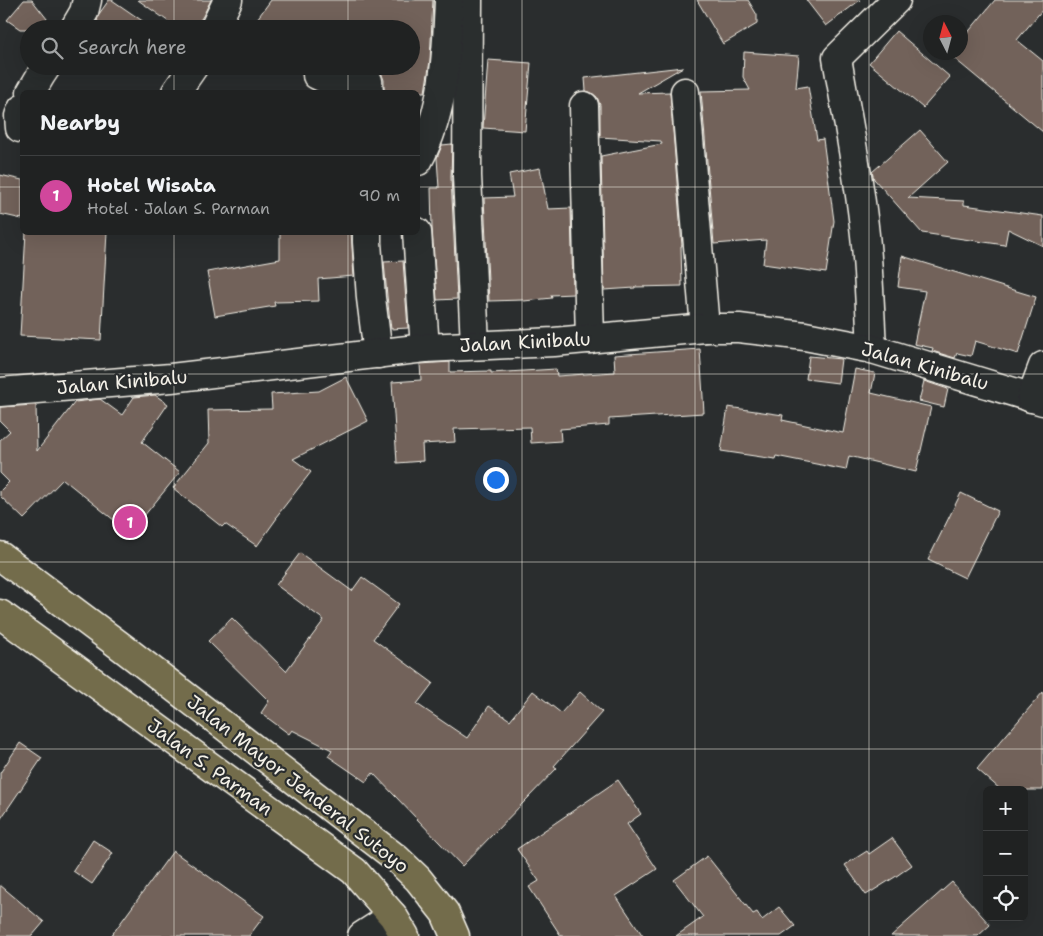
<!DOCTYPE html>
<html lang="en">
<head>
<meta charset="utf-8">
<style>
  body { margin:0; font-family:"Shantell Sans",sans-serif; background:#2d2f2f; color:#f1f3f6 }
  .controls { position:absolute; right:15px; bottom:15px; display:grid; overflow:hidden; border-radius:8px; box-shadow:0 5px 20px #0002 }
  .controls button { width:45px; height:45px; display:grid; place-items:center; padding:0; border:0; border-bottom:1px solid #3d3f40; background:#202222; color:#f1f3f6; font:25px sans-serif }
  .compass { position:absolute; left:923px; top:15px; width:45px; height:45px; border-radius:50%; background:#202222; box-shadow:0 5px 20px #0002; rotate:354deg }
  .you { position:absolute; left:495px; top:479px; width:18px; height:18px; margin:-12px; border:4px solid #fff; border-radius:50%; background:#1a73e8; box-shadow:0 0 0 8px #1a73e833 }
  .badge { display:grid; place-items:center; width:32px; height:32px; border-radius:50%; background:#1a73e8; color:#fff; font-size:16px; font-weight:700 }
  .pin { position:absolute; translate:-50% -50%; border:2px solid #fff; box-shadow:0 1px 5px #0006 }
  .list { margin:0; padding:0; list-style:none }
  h2 { display:flex; justify-content:space-between; align-items:center; height:65px; margin:0; padding:0 20px; font-size:21px }
  h2 small { font-size:16px; font-weight:400; color:#a2a4a5 }
  .list li { display:grid; grid-template-columns:32px 1fr auto; gap:15px; align-items:center; box-sizing:border-box; height:80px; padding:0 20px; border-top:1px solid #3d3f40 }
  .list b { display:block; font-size:19px; white-space:nowrap }
  .list p { margin:0; font-size:16px; white-space:nowrap; color:#a2a4a5 }
  .list em { font-size:16px; font-style:normal; color:#a2a4a5 }
  .icon { flex:none; width:28px; height:28px; fill:none; stroke:currentColor; stroke-width:2; stroke-linecap:round; stroke-linejoin:round }
  .map { position:relative; flex:none; width:1043px; height:936px; overflow:hidden }
  .search { position:absolute; background:#202222; box-shadow:0 5px 20px #0002; left:20px; top:20px; width:400px; height:55px; display:flex; align-items:center; gap:12px; box-sizing:border-box; padding:0 18px; border-radius:28px; color:#a2a4a5; font-size:19px }
  .panel { position:absolute; background:#202222; box-shadow:0 5px 20px #0002; left:20px; top:90px; width:400px; height:145px; border-radius:8px }
  .map>svg:first-child { display:block }
  .building { fill:#72625a; stroke:#f4f1e8 }
  .lines { fill:none; stroke-linecap:round; stroke-linejoin:round }
  .minor-casing { stroke:#f4f1e8; stroke-width:31 }
  .major-casing { stroke:#f4f1e8; stroke-width:31 }
  .minor { stroke:#2a2d2e; stroke-width:28 }
  .major { stroke:#736c4b; stroke-width:28 }
  .grid { fill:none; stroke:#f4f1e8; stroke-width:1; stroke-opacity:0.55 }
  .labels { text-anchor:middle; dominant-baseline:central; stroke-width:4.5; stroke-linejoin:round; paint-order:stroke }
  .street-label { font-size:19px; fill:#f4f1e8; stroke:#2a2d2e }
</style>
</head>
<body>
<div class="map">
<svg width="1043" height="936" viewBox="0 0 1043 936">
  <rect width="100%" height="100%" fill="#2a2d2e"/>
  <filter id="ink" filterUnits="userSpaceOnUse"><feTurbulence type="fractalNoise" baseFrequency=".02" numOctaves="2"/><feDisplacementMap in="SourceGraphic" scale="10" xChannelSelector="R" yChannelSelector="G"/><feConvolveMatrix kernelMatrix="1 2 1 2 8 2 1 2 1" color-interpolation-filters="sRGB"/></filter>
  <g filter="url(#ink)">
    <g class="building">
      <polygon points="24,0 32,0 55,29 20,29 7,20"/>
      <polygon points="109,0 112,0 144,22 140,29 110,29 97,21 99,14"/>
      <polygon points="138,0 211,0 203,16 194,29 179,29"/>
      <polygon points="271,0 433,0 430,61 425,92 384,92 384,80 381,72 375,67 372,66 411,66 411,29 271,29 257,19"/>
      <polygon points="697,0 748,0 757,15 757,24 723,44"/>
      <polygon points="806,0 860,0 826,26"/>
      <polygon points="995,0 1043,0 1043,9 1017,40 1043,61 1043,132 950,55 952,52 960,52 960,42"/>
      <polygon points="896,31 950,77 923,108 869,63"/>
      <polygon points="744,52 799,56 796,88 808,86 817,140 823,139 834,221 826,273 763,264 766,240 714,244 701,91 750,90 743,77"/>
      <polygon points="488,60 531,63 525,131 483,128"/>
      <polygon points="683,67 638,93 670,92 682,246 681,246 682,286 635,287 635,288 604,290 601,156 662,144 661,141 600,137 600,105 597,97 592,93 586,91 585,78"/>
      <polygon points="920,130 948,162 908,198 964,201 964,205 1043,216 1043,246 1008,229 1005,245 922,233 874,179 872,172"/>
      <polygon points="452,144 451,177 457,299 437,300 432,228 431,188 439,188 437,158 442,145"/>
      <polygon points="540,168 548,209 571,208 573,294 551,295 552,298 524,301 523,300 489,301 484,198 513,197 509,174"/>
      <polygon points="0,175 22,180 22,219 0,214"/>
      <polygon points="26,232 107,232 101,340 20,336"/>
      <polygon points="280,232 351,232 354,276 318,279 319,301 274,302 275,306 215,316 207,272 280,259"/>
      <polygon points="902,256 1036,297 1018,354 975,341 971,356 957,353 955,358 932,351 933,348 914,344 925,291 898,287"/>
      <polygon points="403,261 408,328 391,329 387,296 384,262"/>
      <polygon points="700,349 704,413 609,419 609,425 560,429 561,441 531,443 530,427 454,429 455,442 422,444 423,461 397,463 392,382 421,380 420,364 450,362 450,372 491,371 491,373 556,369 557,376 615,372 614,355"/>
      <polygon points="809,356 841,359 838,383 806,379"/>
      <polygon points="855,369 875,373 871,393 931,407 916,472 849,456 846,470 776,456 775,459 721,451 728,407 783,415 782,420 843,433"/>
      <polygon points="346,377 368,421 293,459 311,472 276,517 277,518 257,546 225,524 222,527 173,488 209,443 208,410 272,409 271,394 319,391"/>
      <polygon points="924,381 948,389 944,407 919,401"/>
      <polygon points="155,395 168,404 142,442 180,472 130,533 63,479 24,519 0,496 0,491 9,482 0,473 0,440 10,431 0,421 0,407 36,405 37,451 75,402 100,399 122,415 134,397"/>
      <polygon points="961,493 998,511 965,578 928,560"/>
      <polygon points="300,553 352,591 362,577 399,604 373,639 433,683 417,704 467,738 489,706 510,720 533,691 561,713 580,692 602,712 554,766 557,768 462,866 373,773 366,782 328,756 332,750 292,730 289,734 261,713 269,701 208,641 232,618 286,671 324,620 276,585"/>
      <polygon points="1043,692 1043,790 1001,790 977,769"/>
      <polygon points="20,743 42,758 0,820 0,773"/>
      <polygon points="618,780 641,814 627,824 657,869 616,896 643,936 561,936 529,887 539,881 517,849"/>
      <polygon points="892,838 912,865 895,877 866,895 845,865 867,851 869,854"/>
      <polygon points="93,840 113,853 92,884 73,871"/>
      <polygon points="173,851 264,916 249,936 111,936"/>
      <polygon points="707,856 753,914 757,912 762,920 779,907 795,926 781,936 676,936 703,917 674,880"/>
      <polygon points="952,882 990,925 978,936 891,936"/>
      <polygon points="0,885 44,922 32,936 0,936"/>
    </g>
    <g class="lines">
      <defs>
        <g id="minor">
          <polyline points="468,0 467,176 475,345"/>
          <polyline points="74,29 84,12 87,0"/>
          <polyline points="214,29 228,0"/>
          <polyline points="317,66 317,75 337,84 368,81 369,92"/>
          <polyline points="31,92 41,75 47,66"/>
          <polyline points="176,92 194,66"/>
          <polyline points="685,92 705,328"/>
          <polyline points="584,106 590,339"/>
          <polyline points="20,128 19,116 22,109"/>
          <path d="M418 161C444 112 447 55 449 0"/>
          <polyline points="367,232 367,242 371,298 378,354"/>
          <polyline points="417,232 425,348"/>
          <path d="M872 349C870 311 869 273 865 235 859 176 847 117 837 58L896 0"/>
          <polyline points="0,392 171,378 425,348 554,342 705,328 739,328 805,336 872,349 1043,401"/>
          <polyline points="1031,398 1043,366"/>
          <polyline points="362,936 393,916"/>
        </g>
        <g id="major">
          <polyline points="0,556 123,648 396,858 418,879 445,913 455,936"/>
          <polyline points="0,614 354,871 393,916 405,936"/>
        </g>
      </defs>
      <use href="#minor" class="minor-casing"/>
      <use href="#major" class="major-casing"/>
      <use href="#minor" class="minor"/>
      <use href="#major" class="major"/>
    </g>
  </g>
  <path class="grid" d="M174 0V29M348 0V29M522 0V936M695 0V936M869 0V936M174 66V92M348 66V92M0 187H22M418 187H1043M174 232V936M348 232V936M0 374H1043M0 562H1043M0 749H1043"/>
  <g class="labels">
    <g class="street-label">
      <text transform="translate(525 342) rotate(-3)">Jalan Kinibalu</text>
      <text transform="translate(925 366) rotate(16)">Jalan Kinibalu</text>
      <text transform="translate(122 382) rotate(-5)">Jalan Kinibalu</text>
      <text transform="translate(210 767) rotate(36)">Jalan S. Parman</text>
      <text transform="translate(298 784) rotate(38)">Jalan Mayor Jenderal Sutoyo</text>
    </g>
  </g>
</svg>
<div class="controls">
<button>+</button>
<button>−</button>
<button><svg class="icon" aria-label="locate" viewBox="0 0 24 24"><circle cx="12" cy="12" r="6"/><path d="M12 2v4M12 18v4M2 12h4M18 12h4"/></svg></button>
</div>
<svg class="compass" viewBox="-18 -18 36 36"><path d="M0-13l5 13h-10z" fill="#e53935"/><path d="M0 13l5-13h-10z" fill="#a2a4a5"/></svg>
<div class="you"></div>
<div class="pin badge" style="left:130px;top:522px;background:#d1479c">1</div>
<div class="search"><svg class="icon" aria-label="search" viewBox="0 0 24 24"><circle cx="10" cy="10" r="6"/><path d="M15 15l6 6"/></svg>Search here</div>
<section class="panel">
<h2>Nearby<small></small></h2>
<ul class="list">
<li><span class="badge" style="background:#d1479c">1</span><div><b>Hotel Wisata</b><p>Hotel · Jalan S. Parman</p></div><em>90 m</em></li>
</ul>
</section>
</div>
</body>
</html>
